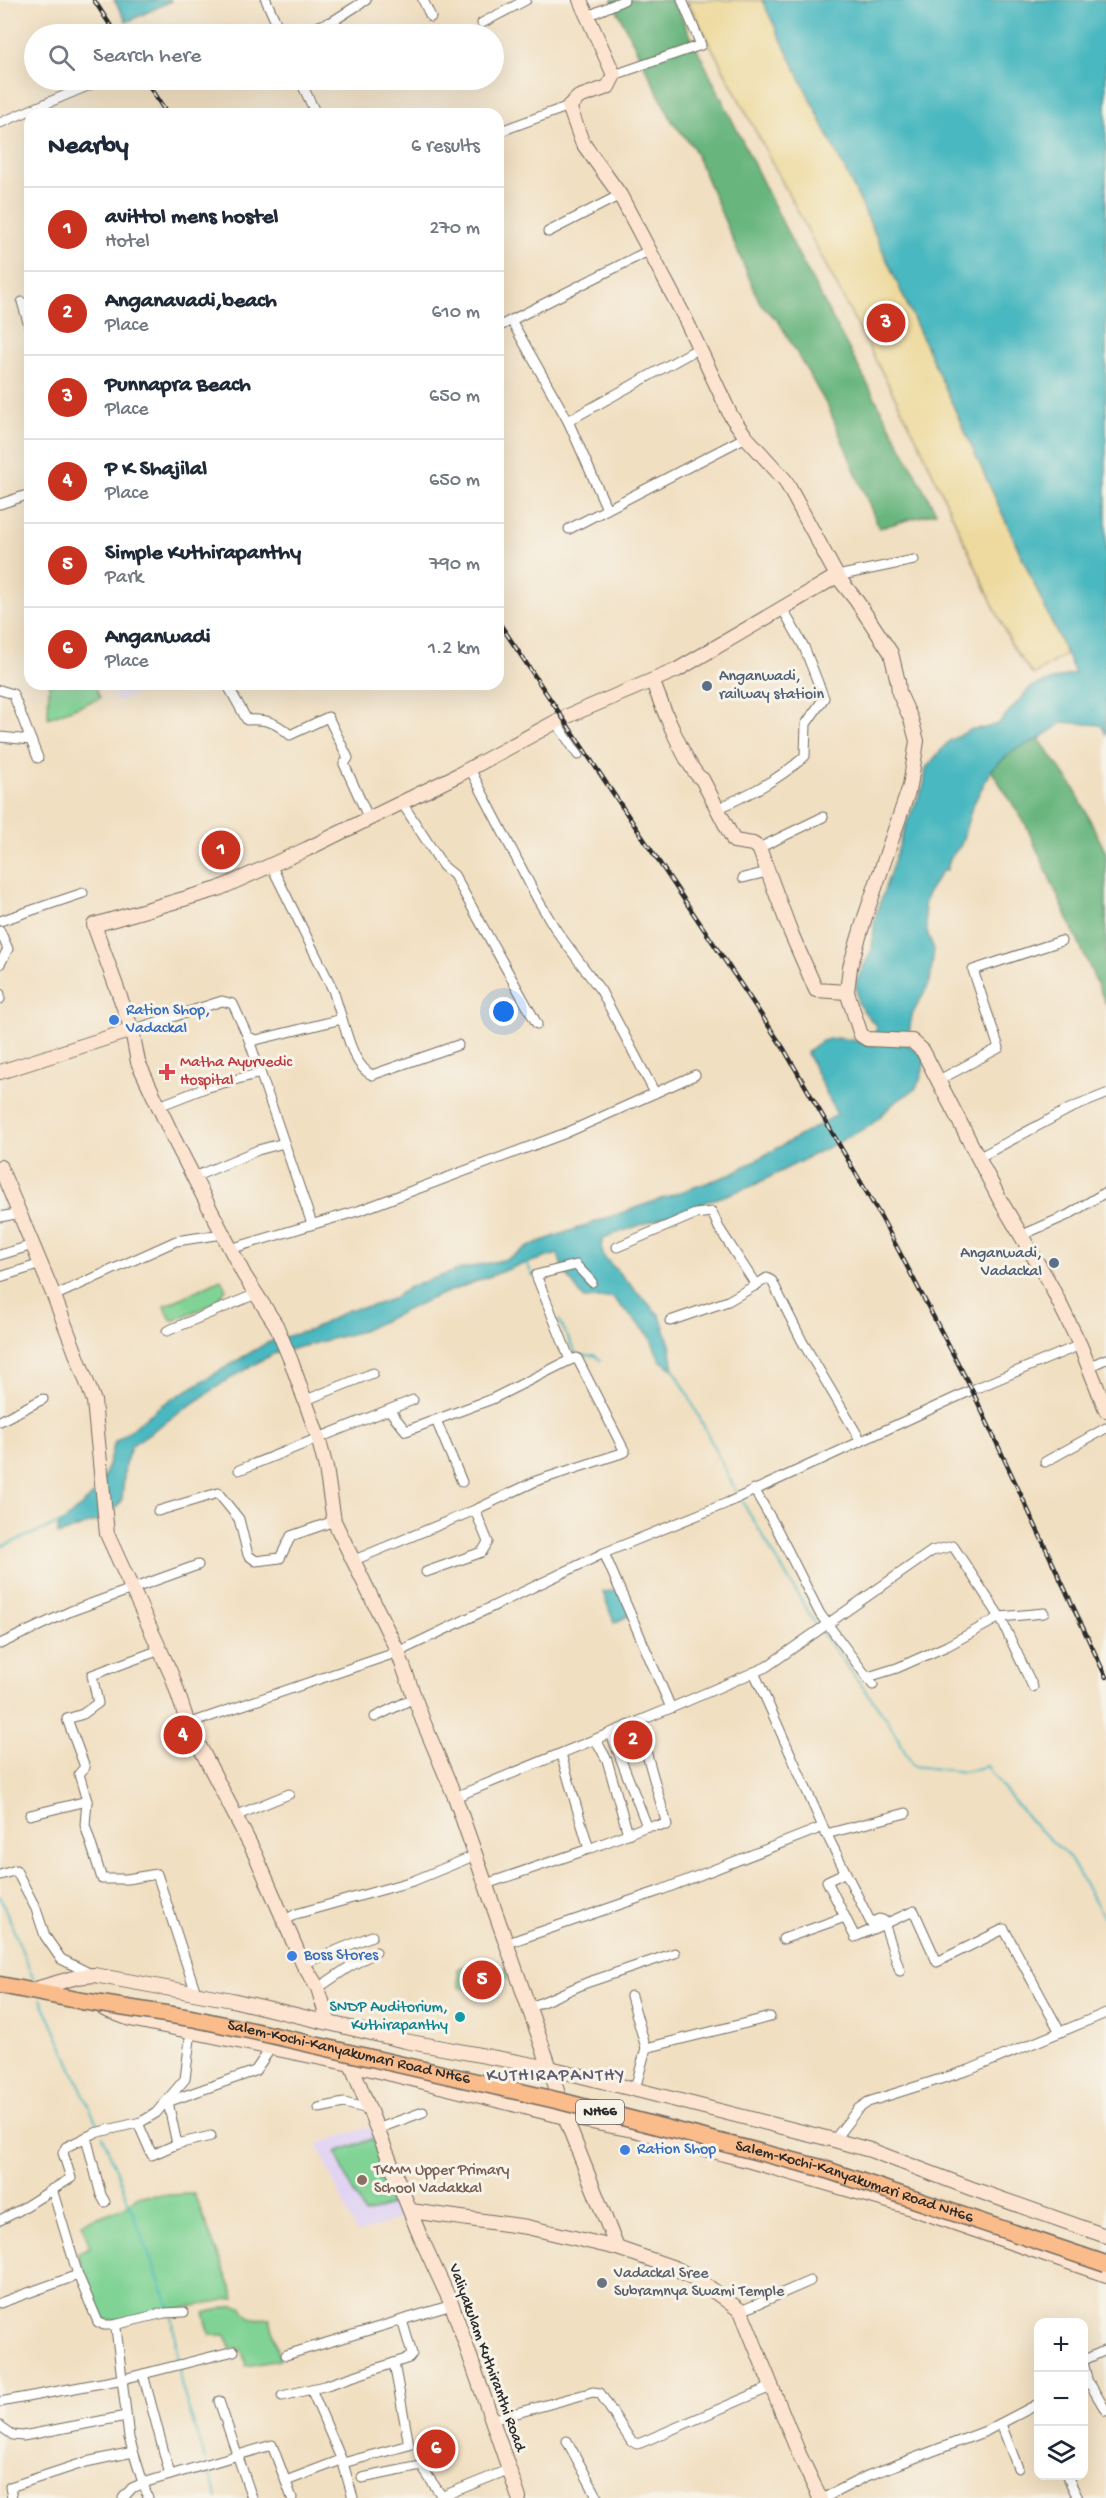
<!DOCTYPE html>
<html lang="en">
<head>
<meta charset="utf-8">
<style>
  body { margin:0; font-family:"Gochi Hand",sans-serif; background:#f2f2f3; color:#1f2937 }
  .controls { position:absolute; right:18px; bottom:18px; display:grid; overflow:hidden; border-radius:12px; box-shadow:0 6px 24px #0002 }
  .controls button { width:54px; height:54px; display:grid; place-items:center; padding:0; border:0; border-bottom:2px solid #e0e1e3; background:#fff; color:#1f2937; font:30px sans-serif }
  .you { position:absolute; left:504px; top:1012px; width:21px; height:21px; margin:-15px; border:4px solid #fff; border-radius:50%; background:#1a73e8; box-shadow:0 0 0 9px #1a73e833 }
  .badge { display:grid; place-items:center; width:39px; height:39px; border-radius:50%; background:#c8321e; color:#fff; font-size:20px; font-weight:700 }
  .pin { position:absolute; translate:-50% -50%; border:3px solid #fff; box-shadow:0 2px 6px #0006 }
  .list { margin:0; padding:0; list-style:none }
  h2 { display:flex; justify-content:space-between; align-items:center; height:78px; margin:0; padding:0 24px; font-size:26px }
  h2 small { font-size:20px; font-weight:400; color:#747a83 }
  .list li { display:grid; grid-template-columns:39px 1fr auto; gap:18px; align-items:center; box-sizing:border-box; height:84px; padding:0 24px; border-top:2px solid #e0e1e3 }
  .list b { display:block; font-size:22px; white-space:nowrap }
  .list p { margin:0; font-size:20px; white-space:nowrap; color:#747a83 }
  .list em { font-size:20px; font-style:normal; color:#747a83 }
  .icon { flex:none; width:33px; height:33px; fill:none; stroke:currentColor; stroke-width:2; stroke-linecap:round; stroke-linejoin:round }
  .map { position:relative; flex:none; width:1106px; height:2498px; overflow:hidden }
  .search { position:absolute; background:#fff; box-shadow:0 6px 24px #0002; left:24px; top:24px; width:480px; height:66px; display:flex; align-items:center; gap:15px; box-sizing:border-box; padding:0 21px; border-radius:33px; color:#747a83; font-size:22px }
  .panel { position:absolute; background:#fff; box-shadow:0 6px 24px #0002; left:24px; top:108px; width:480px; height:582px; border-radius:18px }
  .map>svg:first-child { display:block }
  .built { fill:#e1d4f3 }
  .green { fill:#80d395; stroke:#567f60; stroke-width:1.5 }
  .forest { fill:#68b57e; stroke:#4a7054; stroke-width:1.5 }
  .sand { fill:#eeda9e; stroke:#8c8264; stroke-width:1.5 }
  .water { fill:#49b8c0; stroke:#3a7276; stroke-width:1.5 }
  .lines { fill:none; stroke-linecap:round; stroke-linejoin:round }
  .stream { stroke:#49b8c0; stroke-width:2 }
  .street-casing { stroke:#706a60; stroke-width:11 }
  .secondary-casing { stroke:#706a60; stroke-width:16 }
  .highway-casing { stroke:#706a60; stroke-width:19 }
  .street { stroke:#fff; stroke-width:9 }
  .secondary { stroke:#fde4d1; stroke-width:14 }
  .highway { stroke:#fabc8b; stroke-width:16 }
  .rail-casing { stroke:#2b2b2b; stroke-width:4.5 }
  .rail { stroke:#f7f3e8; stroke-width:2; stroke-dasharray:7; stroke-linecap:butt }
  .highway-bridge-casing { stroke:#706a60; stroke-width:19; stroke-linecap:butt }
  .highway-bridge { stroke:#fabc8b; stroke-width:16 }
  .service-dot { fill:#5c6f8a; stroke:#f7f3e8; stroke-width:2 }
  .shop-dot { fill:#3f7fe0; stroke:#f7f3e8; stroke-width:2 }
  .health-dot { fill:#e0444e; stroke:#f7f3e8; stroke-width:2 }
  .culture-dot { fill:#0f9aa8; stroke:#f7f3e8; stroke-width:2 }
  .education-dot { fill:#8d6e63; stroke:#f7f3e8; stroke-width:2 }
  .worship-dot { fill:#6b7280; stroke:#f7f3e8; stroke-width:2 }
  .labels { text-anchor:middle; dominant-baseline:central; stroke-width:6; stroke-linejoin:round; paint-order:stroke }
  .shield { fill:#f7f3e8; stroke:#686764; stroke-width:1.5 }
  .shield-label { font-size:15px; font-weight:bold; fill:#2b2b2b }
  .service-label { font-size:16px; fill:#4e5e75; stroke:#f7f3e8; text-anchor:start }
  .shop-label { font-size:16px; fill:#366cbe; stroke:#f7f3e8; text-anchor:start }
  .health-label { font-size:16px; fill:#be3a42; stroke:#f7f3e8; text-anchor:start }
  .culture-label { font-size:16px; fill:#0d838f; stroke:#f7f3e8; text-anchor:end }
  .street-label { font-size:16px; fill:#2b2b2b; stroke:#f7f3e8 }
  .education-label { font-size:16px; fill:#785e54; stroke:#f7f3e8; text-anchor:start }
  .worship-label { font-size:16px; fill:#5b616d; stroke:#f7f3e8; text-anchor:start }
  .neighbourhood-label { font-size:18px; letter-spacing:1.5px; fill:#605c71; stroke:#f7f3e8 }
</style>
</head>
<body>
<div class="map">
<svg width="1106" height="2498" viewBox="0 0 1106 2498">
  <rect width="100%" height="100%" fill="#f7f3e8"/>
  <filter id="ink" filterUnits="userSpaceOnUse"><feTurbulence type="fractalNoise" baseFrequency=".0167" numOctaves="2"/><feDisplacementMap in="SourceGraphic" scale="12" xChannelSelector="R" yChannelSelector="G"/><feConvolveMatrix kernelMatrix="1 2 1 2 8 2 1 2 1" color-interpolation-filters="sRGB"/></filter>
  <filter id="wash" filterUnits="userSpaceOnUse"><feTurbulence type="fractalNoise" baseFrequency=".008" numOctaves="4" result="noise"/><feDisplacementMap in="SourceGraphic" scale="24" xChannelSelector="R" yChannelSelector="G"/><feGaussianBlur stdDeviation="1.35" result="paint"/><feColorMatrix in="noise" values="0 0 0 0 0 0 0 0 0 0 0 0 0 0 0 0 0 1.4 0 .05"/><feComposite in="paint" operator="in"/></filter>
  <g filter="url(#wash)">
    <rect width="100%" height="100%" fill="#f1dfc1"/>
    <g class="built">
      <polygon points="109,684 153,684 154,686 117,702"/>
      <polygon points="370,2127 408,2215 357,2234 317,2144"/>
    </g>
    <g class="green">
      <polygon points="49,684 95,684 100,698 48,718"/>
      <polygon points="221,1279 226,1289 215,1303 172,1321 164,1306"/>
      <polygon points="477,1961 497,1964 510,1973 499,1988 473,1991 459,1987 458,1969"/>
      <polygon points="372,2139 401,2201 365,2214 350,2186 336,2152"/>
      <polygon points="194,2194 235,2298 116,2321 104,2320 90,2291 77,2253 90,2247 82,2223 125,2207 138,2196"/>
      <path d="M233 2306 242 2307C249 2321 255 2319 270 2318L280 2360 246 2366 242 2350 230 2347 226 2335H210L204 2313Z"/>
    </g>
    <g class="forest">
      <polygon points="612,0 673,0 798,254 936,512 879,528 829,409 779,322 760,303 693,147 672,121"/>
      <polygon points="1039,739 1074,788 1106,853 1106,1004 1025,823 991,770 1015,749"/>
    </g>
    <polygon class="sand" points="687,0 762,0 861,203 1066,654 1033,675 1012,646 919,443"/>
    <g class="water">
      <polygon points="114,0 171,0 171,1 127,22"/>
      <path d="M762 0H1106V734L1101 725 1064 722 1039 739 1015 749 991 770 972 807 961 845 950 858 947 870 942 871 928 892 924 906 927 932 934 949 930 982 912 1015 907 1044 925 1058 921 1078 915 1089 893 1104 870 1126 752 1186 603 1238 601 1247 604 1257 660 1316 670 1345 674 1370 660 1360 649 1335 612 1297 584 1299 563 1270 558 1254 517 1266 432 1298 362 1331 273 1354 226 1381 132 1445 125 1464 122 1499 117 1507 102 1519 58 1535V1527L101 1488 115 1442 162 1405 265 1344 277 1339 311 1330 350 1309 369 1307 392 1299 411 1286 462 1269 507 1259 536 1243 729 1175 837 1115 807 1053C825 1030 851 1039 874 1046L876 1026 858 1004 856 982 872 949 875 918 907 822 924 785 926 768 949 741 972 729 985 728 998 724 1031 687 1075 673 861 203Z"/>
      <polygon points="621,1589 636,1612 614,1623 603,1592"/>
    </g>
    <g class="lines">
      <g class="stream">
        <polyline points="526,1262 533,1276"/>
        <polyline points="559,1320 577,1356 595,1355 600,1360"/>
        <path d="M673 1368C698 1409 715 1454 739 1496"/>
        <polyline points="742,1501 817,1627"/>
        <polyline points="0,1547 67,1520"/>
        <polyline points="821,1632 887,1719 913,1766 964,1772 987,1766 1001,1786 1035,1826 1069,1857 1106,1921"/>
        <polyline points="0,1896 35,1983"/>
        <polyline points="41,1999 99,2128"/>
        <polyline points="103,2136 170,2309"/>
        <polyline points="172,2315 178,2362"/>
        <polyline points="179,2368 181,2384 205,2460"/>
        <polyline points="207,2466 217,2498"/>
      </g>
    </g>
  </g>
  <g filter="url(#ink)">
    <g class="lines">
      <defs>
        <g id="street">
          <polyline points="266,0 281,34"/>
          <polyline points="423,0 431,17"/>
          <polyline points="588,16 624,0"/>
          <polyline points="482,23 526,0"/>
          <polyline points="297,34 333,21 366,0"/>
          <polyline points="614,75 701,45 682,0"/>
          <polyline points="300,80 316,114"/>
          <polyline points="0,123 99,81"/>
          <polyline points="498,132 569,106"/>
          <polyline points="548,232 620,195"/>
          <polyline points="22,302 30,329"/>
          <polyline points="511,320 568,421 607,509"/>
          <polyline points="498,327 648,251"/>
          <polyline points="568,421 699,348"/>
          <polyline points="0,504 30,494"/>
          <polyline points="569,529 746,437"/>
          <polyline points="837,576 914,560"/>
          <path d="M227 684 247 720C266 719 276 722 290 735L328 717 348 758 344 764 369 819"/>
          <polyline points="0,690 13,694 38,758"/>
          <polyline points="556,722 578,755"/>
          <polyline points="0,737 31,740"/>
          <polyline points="470,769 538,900 556,930 601,991 655,1093"/>
          <polyline points="402,803 443,866 454,875 537,1024"/>
          <path d="M717 809C749 794 779 780 805 756L806 724 824 698 804 647 782 608"/>
          <polyline points="759,848 823,817"/>
          <polyline points="271,865 333,990 342,1019"/>
          <polyline points="743,878 767,872"/>
          <polyline points="0,921 83,893"/>
          <polyline points="0,931 8,949 0,964"/>
          <polyline points="0,994 0,999"/>
          <path d="M132 1030 222 1001 233 1004 248 1037 256 1040 342 1019C348 1037 354 1066 372 1075L458 1045"/>
          <polyline points="248,1037 312,1224"/>
          <polyline points="939,1080 999,1048 973,970 1061,941"/>
          <polyline points="159,1106 205,1088 260,1073"/>
          <polyline points="978,1158 1069,1109 1106,1094"/>
          <polyline points="194,1177 258,1150 284,1143"/>
          <polyline points="0,1217 20,1213"/>
          <polyline points="1020,1236 1068,1215 1106,1192"/>
          <polyline points="617,1247 695,1214 712,1212 719,1228 756,1285 767,1278 772,1281 802,1341 861,1441"/>
          <polyline points="230,1249 361,1210 566,1133 695,1075"/>
          <polyline points="0,1255 33,1245"/>
          <polyline points="0,1277 41,1264"/>
          <polyline points="54,1296 176,1241 223,1234"/>
          <polyline points="670,1321 728,1301 756,1285"/>
          <polyline points="167,1331 256,1294"/>
          <polyline points="1088,1367 1106,1359"/>
          <polyline points="306,1400 373,1373"/>
          <polyline points="389,1410 406,1431 492,1399 570,1360"/>
          <polyline points="436,1420 462,1482"/>
          <polyline points="0,1421 43,1399"/>
          <polyline points="1045,1462 1106,1428"/>
          <polyline points="239,1470 413,1400"/>
          <polyline points="754,1489 777,1529 820,1614 873,1685"/>
          <polyline points="158,1511 218,1493 239,1519 248,1555 256,1561 280,1558 291,1536 334,1521"/>
          <polyline points="352,1561 475,1510 536,1481 625,1452 577,1358 570,1360 536,1275 576,1265 592,1282"/>
          <polyline points="426,1572 482,1552 488,1542 475,1510"/>
          <polyline points="0,1644 71,1611 198,1565"/>
          <polyline points="754,1672 823,1827"/>
          <polyline points="868,1677 897,1668 947,1646 1000,1617 1044,1613"/>
          <polyline points="671,1708 766,1667 932,1551 953,1546 1000,1617 1033,1687"/>
          <polyline points="375,1717 414,1698"/>
          <polyline points="188,1724 398,1652 604,1553 727,1503 972,1390 1080,1345"/>
          <polyline points="611,1734 647,1826"/>
          <polyline points="596,1740 607,1760 628,1834"/>
          <polyline points="561,1754 589,1849 647,1826 667,1825 638,1723"/>
          <polyline points="455,1797 671,1708 604,1553"/>
          <polyline points="87,1801 85,1825 102,1879 127,1879 157,1874 196,1993"/>
          <polyline points="30,1815 87,1801 79,1774 85,1767 67,1719 83,1714 98,1703 92,1675 160,1650"/>
          <polyline points="235,1816 289,1794"/>
          <polyline points="826,1834 906,1813"/>
          <polyline points="844,1873 827,1881 855,1937 914,1911 937,1962 1004,1929 1060,2032"/>
          <polyline points="0,1875 16,1870 36,1909 45,1936 61,1959 91,1974"/>
          <polyline points="486,1884 589,1849"/>
          <polyline points="284,1921 296,1914 413,1881 476,1855"/>
          <polyline points="783,1939 845,1917"/>
          <polyline points="505,1944 659,1891 823,1827 871,1923 879,1919 883,1920 900,1971"/>
          <polyline points="303,1964 372,1936"/>
          <polyline points="318,1988 349,1967 376,1952"/>
          <polyline points="631,1996 646,2048 770,2017"/>
          <polyline points="529,2008 586,1983 675,1953"/>
          <polyline points="635,2089 646,2048"/>
          <polyline points="170,2101 255,2071 271,2048"/>
          <polyline points="168,2102 177,2144 211,2136"/>
          <polyline points="319,2108 344,2103 369,2109"/>
          <polyline points="138,2123 152,2155 177,2144"/>
          <polyline points="377,2129 423,2112"/>
          <polyline points="86,2137 101,2195 105,2202"/>
          <polyline points="834,2140 858,2109 868,2102 969,2070 1106,2013"/>
          <polyline points="52,2189 78,2275 98,2322 104,2325 114,2325 116,2328 129,2438 143,2483 272,2445 292,2498"/>
          <polyline points="0,2220 18,2211 71,2178 63,2153 66,2147 95,2133 141,2122 156,2113 185,2079 191,2031"/>
          <polyline points="0,2303 78,2275"/>
          <polyline points="741,2311 810,2281"/>
          <polyline points="114,2325 164,2313 184,2312"/>
          <polyline points="286,2355 452,2305"/>
          <polyline points="1084,2360 1106,2350"/>
          <polyline points="1084,2366 1088,2383"/>
          <polyline points="143,2374 170,2475"/>
          <polyline points="1084,2384 1090,2384 1106,2411"/>
          <polyline points="311,2389 343,2463 353,2498"/>
          <polyline points="282,2396 324,2386 409,2358 412,2354 402,2320"/>
          <polyline points="219,2401 252,2498"/>
          <polyline points="0,2402 123,2379 234,2351"/>
          <polyline points="491,2420 593,2392 600,2393 631,2441 638,2444 773,2386"/>
          <polyline points="1001,2424 1018,2468"/>
          <polyline points="0,2426 13,2435 23,2436 126,2416"/>
          <polyline points="567,2441 598,2498"/>
          <polyline points="343,2463 409,2445 394,2363"/>
          <polyline points="1067,2476 1078,2498"/>
          <polyline points="362,2478 421,2466 443,2498"/>
          <polyline points="286,2481 341,2460"/>
          <polyline points="443,2496 510,2469"/>
          <polyline points="12,2498 10,2487 86,2462 133,2452"/>
          <polyline points="123,2498 132,2488 143,2483 148,2498"/>
          <polyline points="824,2498 867,2476 986,2431 1038,2404"/>
        </g>
        <g id="secondary">
          <polyline points="580,0 614,75 608,87 579,97 569,106 582,142 620,195 684,316 731,416 746,437 785,480 837,576 856,600 891,653 898,682 899,693 911,719 917,741 910,786 865,917 850,967 847,992 861,1035 867,1039 912,1041 923,1051 1000,1200 1050,1284 1080,1345 1106,1410"/>
          <path d="M653 682C659 699 689 774 702 779L734 841 753 844 759 848 791 933 816 990 847 992"/>
          <polyline points="0,1072 132,1030"/>
          <polyline points="0,1167 54,1296 94,1401 107,1534 172,1676 188,1724 256,1856 303,1964 318,1988 328,2021"/>
          <polyline points="32,1990 77,1977 94,1975 232,2000 405,2041 550,2068 834,2140 870,2150 970,2188 1106,2236"/>
          <polyline points="104,2009 130,2019 351,2064 565,2117 638,2131 750,2161 902,2205 1106,2275"/>
          <polyline points="351,2064 420,2236 452,2305 519,2498"/>
          <polyline points="411,2211 527,2227 617,2248 675,2268 703,2283 741,2311 799,2454 820,2498"/>
          <polyline points="617,2248 565,2117 550,2068 455,1797 423,1721 398,1652 334,1521 326,1468 318,1437 291,1361 276,1325 244,1275 174,1139 138,1062 132,1030 94,925 218,889 307,849 460,774 563,718 677,670 837,576"/>
        </g>
        <polyline id="highway" points="0,1985 82,2001"/>
      </defs>
      <use href="#street" class="street-casing"/>
      <use href="#secondary" class="secondary-casing"/>
      <use href="#highway" class="highway-casing"/>
      <use href="#street" class="street"/>
      <use href="#secondary" class="secondary"/>
      <use href="#highway" class="highway"/>
      <defs>
        <g id="rail">
          <polyline points="94,0 116,34"/>
          <polyline points="145,80 167,114"/>
          <polyline points="498,621 784,1049 881,1217 972,1390 1106,1677"/>
        </g>
      </defs>
      <use href="#rail" class="rail-casing"/>
      <use href="#rail" class="rail"/>
      <defs>
        <g id="highway-bridge">
          <path id="s1" d="M82 2001 191 2018 253 2031 560 2101 821 2168 1106 2264"/>
        </g>
      </defs>
      <use href="#highway-bridge" class="highway-bridge-casing"/>
      <use href="#highway-bridge" class="highway-bridge"/>
    </g>
  </g>
  <g class="service-dot">
    <circle cx="707" cy="686" r="6"/>
    <circle cx="1054" cy="1263" r="6"/>
  </g>
  <g class="shop-dot">
    <circle cx="114" cy="1020" r="6"/>
    <circle cx="292" cy="1956" r="6"/>
    <circle cx="625" cy="2150" r="6"/>
  </g>
  <path class="health-dot" d="M164 1063h6v6h6v6h-6v6h-6v-6h-6v-6h6z"/>
  <circle class="culture-dot" cx="460" cy="2017" r="6"/>
  <circle class="education-dot" cx="362" cy="2180" r="6"/>
  <circle class="worship-dot" cx="602" cy="2283" r="6"/>
  <g class="labels">
    <rect class="shield" x="576" y="2100" width="48" height="24" rx="4.5"/>
    <g class="shield-label">
      <text x="600" y="2112">NH66</text>
    </g>
    <g class="service-label">
      <text x="719" y="677">Anganwadi,<tspan x="719" dy="18">railway statioin</tspan></text>
      <text x="1042" y="1254" text-anchor="end">Anganwadi,<tspan x="1042" dy="18">Vadackal</tspan></text>
    </g>
    <g class="shop-label">
      <text x="126" y="1011">Ration Shop,<tspan x="126" dy="18">Vadackal</tspan></text>
      <text x="304" y="1956">Boss Stores</text>
      <text x="637" y="2150">Ration Shop</text>
    </g>
    <g class="health-label">
      <text x="180" y="1063">Matha Ayurvedic<tspan x="180" dy="18">Hospital</tspan></text>
    </g>
    <g class="culture-label">
      <text x="448" y="2008">SNDP Auditorium,<tspan x="448" dy="18">Kuthirapanthy</tspan></text>
    </g>
    <g class="street-label">
      <text stroke="none"><textPath href="#s1" startOffset="272">Salem-Kochi-Kanyakumari Road NH66</textPath></text>
      <text stroke="none"><textPath href="#s1" startOffset="794">Salem-Kochi-Kanyakumari Road NH66</textPath></text>
      <text transform="translate(486 2358) rotate(70)">Valiyakulam Kuthiranthi Road</text>
    </g>
    <g class="education-label">
      <text x="374" y="2171">TKMM Upper Primary<tspan x="374" dy="18">School Vadakkal</tspan></text>
    </g>
    <g class="worship-label">
      <text x="614" y="2274">Vadackal Sree<tspan x="614" dy="18">Subramnya Swami Temple</tspan></text>
    </g>
    <g class="neighbourhood-label">
      <text x="556" y="2076">KUTHIRAPANTHY</text>
    </g>
  </g>
</svg>
<div class="controls">
<button>+</button>
<button>−</button>
<button><svg class="icon" aria-label="layers" viewBox="0 0 24 24"><path d="M12 4l9 5-9 5-9-5zM3 14l9 5 9-5"/></svg></button>
</div>
<div class="you"></div>
<div class="pin badge" style="left:221px;top:850px">1</div>
<div class="pin badge" style="left:633px;top:1740px">2</div>
<div class="pin badge" style="left:886px;top:323px">3</div>
<div class="pin badge" style="left:183px;top:1735px">4</div>
<div class="pin badge" style="left:482px;top:1980px">5</div>
<div class="pin badge" style="left:436px;top:2449px">6</div>
<div class="search"><svg class="icon" aria-label="search" viewBox="0 0 24 24"><circle cx="10" cy="10" r="6"/><path d="M15 15l6 6"/></svg>Search here</div>
<section class="panel">
<h2>Nearby<small>6 results</small></h2>
<ul class="list">
<li><span class="badge">1</span><div><b>avittol mens hostel</b><p>Hotel</p></div><em>270 m</em></li>
<li><span class="badge">2</span><div><b>Anganavadi,beach</b><p>Place</p></div><em>610 m</em></li>
<li><span class="badge">3</span><div><b>Punnapra Beach</b><p>Place</p></div><em>650 m</em></li>
<li><span class="badge">4</span><div><b>P K Shajilal</b><p>Place</p></div><em>650 m</em></li>
<li><span class="badge">5</span><div><b>Simple Kuthirapanthy</b><p>Park</p></div><em>790 m</em></li>
<li><span class="badge">6</span><div><b>Anganwadi</b><p>Place</p></div><em>1.2 km</em></li>
</ul>
</section>
</div>
</body>
</html>
